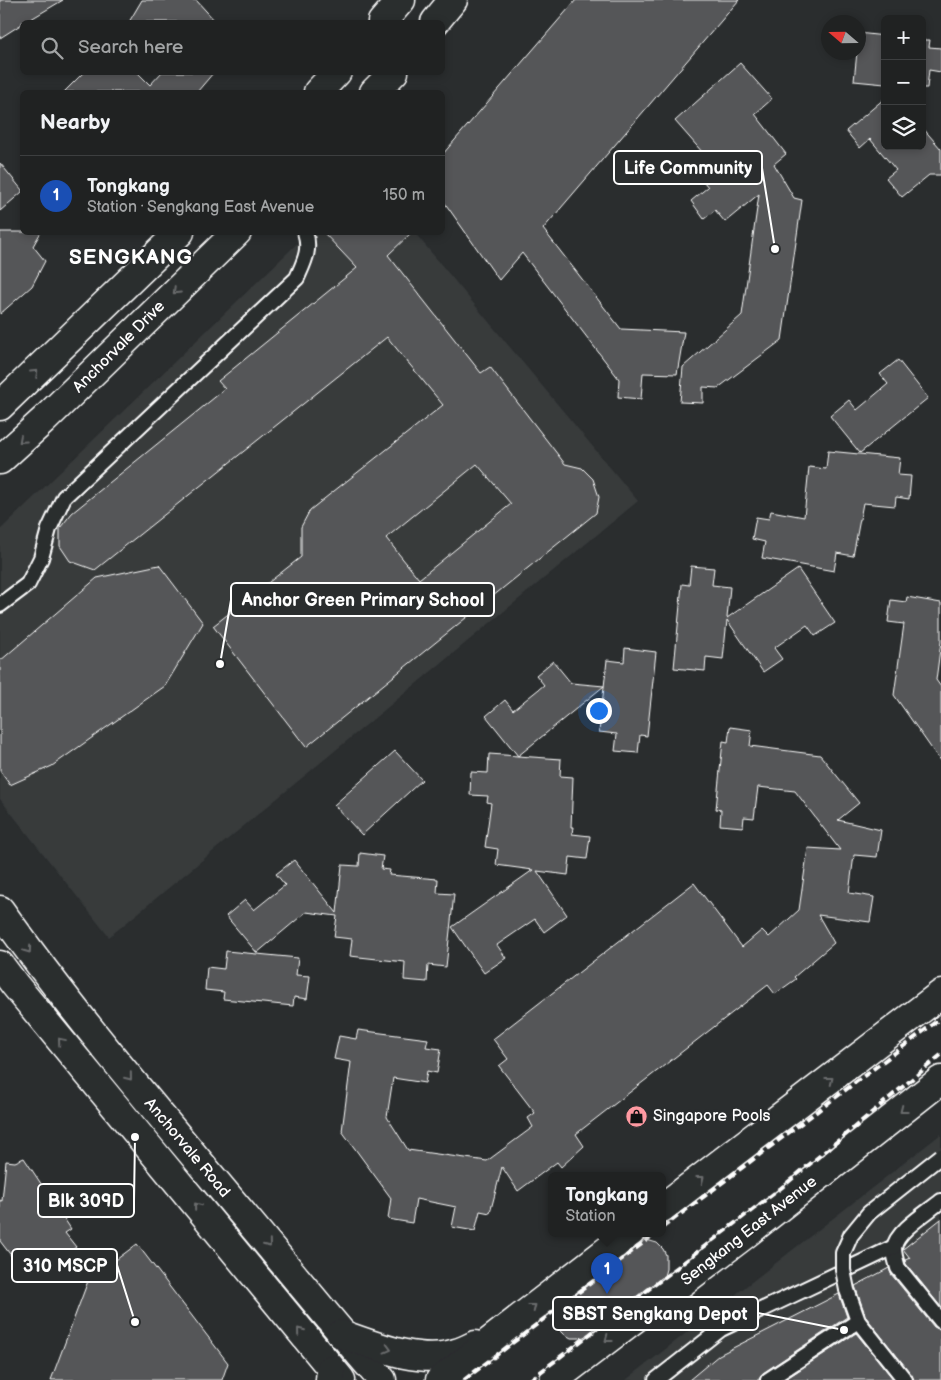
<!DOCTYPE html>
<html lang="en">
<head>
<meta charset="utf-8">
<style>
  body { margin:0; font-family:"Balsamiq Sans",sans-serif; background:#282a2a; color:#f1f3f6 }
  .controls { position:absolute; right:15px; top:15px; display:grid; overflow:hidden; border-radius:8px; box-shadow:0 2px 8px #0003 }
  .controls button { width:45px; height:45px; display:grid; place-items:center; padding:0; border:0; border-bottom:1px solid #3d3f40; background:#202222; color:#f1f3f6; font:25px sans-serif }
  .compass { position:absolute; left:821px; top:15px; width:45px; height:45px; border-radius:50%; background:#202222; box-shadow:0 2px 8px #0003; rotate:290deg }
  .you { position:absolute; left:598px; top:710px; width:18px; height:18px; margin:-12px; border:4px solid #fff; border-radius:50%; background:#1a73e8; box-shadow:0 0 0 8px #1a73e833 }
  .badge { display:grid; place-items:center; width:32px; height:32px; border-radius:50%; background:#8bbbb9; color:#fff; font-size:16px; font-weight:700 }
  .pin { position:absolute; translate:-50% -41px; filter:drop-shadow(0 1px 2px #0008) }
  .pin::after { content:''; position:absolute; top:26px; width:18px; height:15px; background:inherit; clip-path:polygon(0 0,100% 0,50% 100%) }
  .popup { position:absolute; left:548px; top:1172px; width:118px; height:65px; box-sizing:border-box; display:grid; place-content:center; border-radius:8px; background:#202222; filter:drop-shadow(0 1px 4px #0005); font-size:16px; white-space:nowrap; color:#a2a4a5 }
  .popup b { font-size:19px; color:#f1f3f6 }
  .popup::after { content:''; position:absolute; left:50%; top:100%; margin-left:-10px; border:10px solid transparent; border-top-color:#202222 }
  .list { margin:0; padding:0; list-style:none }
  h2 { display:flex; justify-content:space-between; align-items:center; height:65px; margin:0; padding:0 20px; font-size:21px }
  h2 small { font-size:16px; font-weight:400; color:#a2a4a5 }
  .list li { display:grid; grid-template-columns:32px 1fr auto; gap:15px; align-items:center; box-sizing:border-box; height:80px; padding:0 20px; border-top:1px solid #3d3f40 }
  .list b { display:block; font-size:19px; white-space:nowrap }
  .list p { margin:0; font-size:16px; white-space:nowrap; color:#a2a4a5 }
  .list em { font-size:16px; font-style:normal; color:#a2a4a5 }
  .icon { flex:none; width:28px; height:28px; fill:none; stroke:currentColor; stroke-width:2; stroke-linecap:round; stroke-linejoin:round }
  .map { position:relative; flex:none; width:941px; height:1380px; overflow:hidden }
  .search { position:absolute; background:#202222; box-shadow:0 2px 8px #0003; left:20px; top:20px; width:425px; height:55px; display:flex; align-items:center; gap:12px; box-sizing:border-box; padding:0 18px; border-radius:8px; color:#a2a4a5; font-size:19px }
  .panel { position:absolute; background:#202222; box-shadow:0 2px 8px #0003; left:20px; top:90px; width:425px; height:145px; border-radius:8px }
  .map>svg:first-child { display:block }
  .built { fill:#373a3b }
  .building { fill:#555758; stroke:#fff; fill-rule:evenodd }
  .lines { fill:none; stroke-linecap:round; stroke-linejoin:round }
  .service-casing { stroke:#fff; stroke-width:18 }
  .tertiary-casing { stroke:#fff; stroke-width:31 }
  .secondary-casing { stroke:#fff; stroke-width:31 }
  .service { stroke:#2a2d2e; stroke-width:14 }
  .tertiary { stroke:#2a2d2e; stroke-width:28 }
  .secondary { stroke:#2a2d2e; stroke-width:28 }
  .rail { stroke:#fff; stroke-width:4; stroke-dasharray:8 4; stroke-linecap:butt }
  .service-bridge-casing { stroke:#fff; stroke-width:18; stroke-linecap:butt }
  .service-bridge { stroke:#2a2d2e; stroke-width:14 }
  .oneway { stroke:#6a6c6d }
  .labels { text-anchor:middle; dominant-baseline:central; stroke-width:4.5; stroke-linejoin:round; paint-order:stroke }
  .street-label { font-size:16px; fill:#fff; stroke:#2a2d2e }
  .poi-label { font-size:16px; fill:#fff; stroke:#2a2d2e; text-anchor:start }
  .district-label { font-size:21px; font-weight:bold; letter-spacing:1px; fill:#fff; stroke:#2a2d2e }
  .leader { fill:none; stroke:#fff; stroke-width:2 }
  .callout-dot { fill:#fff; stroke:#2a2d2e; stroke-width:2 }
  .callout { fill:#2a2d2e; stroke:#fff; stroke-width:2 }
  .callout-label { font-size:18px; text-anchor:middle; font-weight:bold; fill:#fff }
</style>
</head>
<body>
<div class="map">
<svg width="941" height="1380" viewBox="0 0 941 1380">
  <rect width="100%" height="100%" fill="#2a2d2e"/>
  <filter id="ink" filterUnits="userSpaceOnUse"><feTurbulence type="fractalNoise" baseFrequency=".02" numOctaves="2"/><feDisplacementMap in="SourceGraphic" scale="10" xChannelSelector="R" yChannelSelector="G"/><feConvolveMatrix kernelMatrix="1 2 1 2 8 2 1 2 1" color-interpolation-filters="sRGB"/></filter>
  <g filter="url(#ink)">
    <g class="built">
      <polygon points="309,232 415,233 638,501 109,937 0,799 0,530"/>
      <polygon points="941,1134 941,1380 626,1380"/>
    </g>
    <g class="building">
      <polygon points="0,0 63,0 26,22 22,22 22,24 0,38"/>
      <polygon points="142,0 196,0 216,22 129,22"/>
      <polygon points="576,0 739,0 543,229 621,329 684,332 677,374 643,373 641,399 618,397 619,379 522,253 499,280 442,199 442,155"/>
      <polygon points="858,33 885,36 885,84 854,81 857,52 858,52"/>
      <polygon points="922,40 930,40 929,47 941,48 941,72 929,70 927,88 922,88"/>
      <polygon points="740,63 772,99 755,114 786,154 774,164 794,198 802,200 782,340 718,388 703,387 703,403 680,402 683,367 742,315 759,194 725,222 715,210 704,219 691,201 708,187 704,182 718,170 675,121"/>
      <polygon points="84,72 137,72 150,85 162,72 214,72 197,92 64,92"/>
      <polygon points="885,98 885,146 922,146 922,127 941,149 941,175 929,175 902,197 886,178 896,170 870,139 860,148 846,131"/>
      <polygon points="0,163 22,190 22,192 0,211"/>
      <polygon points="0,232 41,232 33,246 45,261 32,286 0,314"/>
      <path d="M323 232H412L388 255 481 373 490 367 565 464 582 468 593 479 599 497 596 513 306 747 213 626 301 557V527L310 510 443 405 387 337 95 570 70 561 60 546V528L72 513 225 389 218 381 357 268ZM477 464 511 504 419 579 386 538Z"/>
      <polygon points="898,360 928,398 860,453 830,416 849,400 857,410 888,384 880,374"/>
      <polygon points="828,451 900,458 898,475 911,476 909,499 896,497 895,506 863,503 853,556 837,553 834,571 762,558 765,542 752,539 756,517 769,519 771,511 804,517 809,467 826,469"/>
      <polygon points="159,565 203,623 165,686 52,766 10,785 0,771 0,661 97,578"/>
      <polygon points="691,566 714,568 712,585 730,587 727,618 798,569 835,623 815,636 807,625 774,648 782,659 763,672 727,620 723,659 706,657 705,671 674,668 682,584 689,585"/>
      <polygon points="907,597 941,603 941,642 936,680 941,687 941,762 894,695 904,624 888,622 891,600 906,602"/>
      <polygon points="625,648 656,652 647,736 640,735 638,753 615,751 617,734 599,732 607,660 624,662"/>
      <polygon points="553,661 571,683 604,686 518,756 561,759 560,776 573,777 571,827 573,827 572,834 590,836 587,859 570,857 568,875 537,871 567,915 544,932 535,919 497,945 506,958 484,973 452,927 533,870 496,865 498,849 485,847 491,803 487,802 488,796 470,795 471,772 488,773 489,754 518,756 486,716 505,700 513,710 544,685 536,675"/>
      <polygon points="730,727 752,730 750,746 820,755 859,803 838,820 881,830 877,857 854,855 849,893 874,897 870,922 818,915 834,943 794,977 796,979 775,994 768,985 576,1134 584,1146 561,1167 557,1162 518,1191 502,1167 490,1213 480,1211 475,1231 452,1227 456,1207 416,1199 412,1223 388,1219 391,1198 342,1131 351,1062 334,1059 339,1036 356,1039 358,1030 428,1039 426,1047 441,1049 437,1073 427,1071 425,1083 393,1078 387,1117 408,1150 487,1161 533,1127 528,1118 535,1113 499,1066 508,1059 493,1039 694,883 742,947 762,930 769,937 799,910 808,848 840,850 795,791 758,787 754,818 744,817 743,827 720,825 721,810 716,809 723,741 728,742"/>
      <polygon points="395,751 422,780 362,835 334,805"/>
      <polygon points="360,853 383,856 381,869 390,870 389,875 438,879 437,893 454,894 446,967 428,965 427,982 404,980 405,962 350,956 352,939 334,937 337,916 306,912 257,953 226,916 245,900 254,910 285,885 276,874 294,860 337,913 342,865 359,866"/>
      <polygon points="226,951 298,958 296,975 310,976 307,999 294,997 293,1006 223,999 224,992 205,990 207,967 224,969"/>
      <polygon points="24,1158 71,1229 65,1233 76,1247 39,1277 33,1269 26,1275 0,1241 0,1200 2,1201 6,1161 15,1162"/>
      <polygon points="941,1219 941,1307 906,1264 905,1260 910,1258 903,1249"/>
      <polygon points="644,1240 650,1241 657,1243 663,1249 666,1255 666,1269 664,1276 584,1337 579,1338 571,1338 564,1334 559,1329 555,1323 554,1311 640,1245"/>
      <polygon points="137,1244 228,1363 222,1380 51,1380 88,1281"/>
      <polygon points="889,1268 891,1274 934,1327 941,1330 941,1380 914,1380 912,1375 866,1317 855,1286"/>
      <polygon points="839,1294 847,1317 763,1373 760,1376 759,1380 689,1380 719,1355"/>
      <polygon points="856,1333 894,1380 784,1380"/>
    </g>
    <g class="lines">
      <defs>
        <g id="service">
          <path d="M0 605 28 584 41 558 49 529 64 497 297 278C304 262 311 250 305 232"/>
          <path d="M941 1201C928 1212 896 1231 894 1248 894 1255 896 1261 898 1268L941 1321"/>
          <polyline points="847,1290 858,1321 905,1380"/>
          <polyline points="656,1380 721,1329 894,1247"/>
          <polyline points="768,1380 858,1321"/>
        </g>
        <g id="tertiary">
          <polyline points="382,22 401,0"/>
          <polyline points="435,22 453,0"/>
          <polyline points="318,92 337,72"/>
          <polyline points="374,92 394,72"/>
          <polyline points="0,406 180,232"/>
          <polyline points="0,460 44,420 237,232"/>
          <path d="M0 910C73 1013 155 1109 236 1206 285 1264 332 1323 382 1380"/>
          <polyline points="0,965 15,985 341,1380"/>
        </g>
        <g id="secondary">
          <polyline points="662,1208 941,994"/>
          <path d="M341 1334C375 1346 421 1365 456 1353 463 1351 469 1348 475 1345"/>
          <polyline points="330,1380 331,1369"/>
          <polyline points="440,1380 630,1233"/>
          <polyline points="554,1380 743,1236 941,1080"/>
        </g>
      </defs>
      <use href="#service" class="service-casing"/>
      <use href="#tertiary" class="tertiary-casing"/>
      <use href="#secondary" class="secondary-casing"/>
      <use href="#service" class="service"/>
      <use href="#tertiary" class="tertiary"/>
      <use href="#secondary" class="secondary"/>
      <g class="rail">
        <polyline points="662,1228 941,1018"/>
        <polyline points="464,1380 656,1233"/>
        <polyline points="530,1380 781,1188 941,1055"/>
      </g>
      <defs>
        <polyline id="service-bridge" points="847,1290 843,1270 843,1253 851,1235 869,1213 941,1156"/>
      </defs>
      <use href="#service-bridge" class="service-bridge-casing"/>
      <use href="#service-bridge" class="service-bridge"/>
    </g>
    <defs><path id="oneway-chevron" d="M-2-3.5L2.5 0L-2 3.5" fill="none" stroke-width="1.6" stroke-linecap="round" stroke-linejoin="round" transform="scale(1.25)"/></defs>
    <g class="oneway">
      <use href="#oneway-chevron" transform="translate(176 291) rotate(136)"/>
      <use href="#oneway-chevron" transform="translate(35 373) rotate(-44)"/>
      <use href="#oneway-chevron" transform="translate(22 440) rotate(138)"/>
      <use href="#oneway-chevron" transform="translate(28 950) rotate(55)"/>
      <use href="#oneway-chevron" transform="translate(61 1041) rotate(-130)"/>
      <use href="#oneway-chevron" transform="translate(129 1077) rotate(51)"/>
      <use href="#oneway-chevron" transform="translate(830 1080) rotate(-38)"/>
      <use href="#oneway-chevron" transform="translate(903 1110) rotate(142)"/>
      <use href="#oneway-chevron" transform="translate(701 1179) rotate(-38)"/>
      <use href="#oneway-chevron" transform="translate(197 1206) rotate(-129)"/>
      <use href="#oneway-chevron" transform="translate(268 1244) rotate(51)"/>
      <use href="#oneway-chevron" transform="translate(533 1307) rotate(-38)"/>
      <use href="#oneway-chevron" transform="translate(300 1331) rotate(-129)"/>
      <use href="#oneway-chevron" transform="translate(608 1339) rotate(143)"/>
      <use href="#oneway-chevron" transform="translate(388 1349) rotate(15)"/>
    </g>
  </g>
  <defs>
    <symbol id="shop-disc" viewBox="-11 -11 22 22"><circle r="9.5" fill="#ff9aa2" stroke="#2a2d2e"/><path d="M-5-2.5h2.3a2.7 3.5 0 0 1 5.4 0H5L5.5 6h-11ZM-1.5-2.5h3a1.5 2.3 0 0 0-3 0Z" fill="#111"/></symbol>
  </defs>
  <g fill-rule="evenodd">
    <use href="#shop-disc" x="624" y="1104" width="25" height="25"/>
  </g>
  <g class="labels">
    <g class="street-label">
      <text transform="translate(119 347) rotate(-45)">Anchorvale Drive</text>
      <text transform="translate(187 1148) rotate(50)">Anchorvale Road</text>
      <text transform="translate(749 1231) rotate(-38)">Sengkang East Avenue</text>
    </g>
    <g class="poi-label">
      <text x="653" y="1116">Singapore Pools</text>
    </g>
    <g class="district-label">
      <text x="131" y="257">SENGKANG</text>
    </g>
  </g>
  <path class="leader" d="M775 249L762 168M220 664L231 600M135 1137L134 1201M135 1322L117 1265M844 1330L758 1313"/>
  <g class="callout-dot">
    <circle cx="775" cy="249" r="5"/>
    <circle cx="220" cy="664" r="5"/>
    <circle cx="135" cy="1137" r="5"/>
    <circle cx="135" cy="1322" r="5"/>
    <circle cx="844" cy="1330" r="5"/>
  </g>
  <g class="callout">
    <rect x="614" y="151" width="148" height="33" rx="5"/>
    <rect x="231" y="583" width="263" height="33" rx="5"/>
    <rect x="38" y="1184" width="96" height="33" rx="5"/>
    <rect x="12" y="1249" width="105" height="33" rx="5"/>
    <rect x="553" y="1297" width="205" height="33" rx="5"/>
  </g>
  <g class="callout-label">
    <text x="688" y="174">Life Community</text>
    <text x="363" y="606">Anchor Green Primary School</text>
    <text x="86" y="1207">Blk 309D</text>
    <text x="65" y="1272">310 MSCP</text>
    <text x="655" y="1320">SBST Sengkang Depot</text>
  </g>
</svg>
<div class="controls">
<button>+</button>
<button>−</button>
<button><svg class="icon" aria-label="layers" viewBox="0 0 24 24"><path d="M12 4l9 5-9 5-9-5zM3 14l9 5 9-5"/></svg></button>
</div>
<svg class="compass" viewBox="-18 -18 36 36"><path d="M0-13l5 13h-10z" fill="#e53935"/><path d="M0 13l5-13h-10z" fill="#a2a4a5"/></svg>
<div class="you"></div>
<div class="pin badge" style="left:607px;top:1294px;background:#1a4fb4">1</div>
<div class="popup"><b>Tongkang</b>Station</div>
<div class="search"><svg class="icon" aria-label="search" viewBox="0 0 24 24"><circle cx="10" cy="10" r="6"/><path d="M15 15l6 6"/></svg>Search here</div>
<section class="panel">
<h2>Nearby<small></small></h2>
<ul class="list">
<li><span class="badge" style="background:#1a4fb4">1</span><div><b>Tongkang</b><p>Station · Sengkang East Avenue</p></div><em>150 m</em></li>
</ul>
</section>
</div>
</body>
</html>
